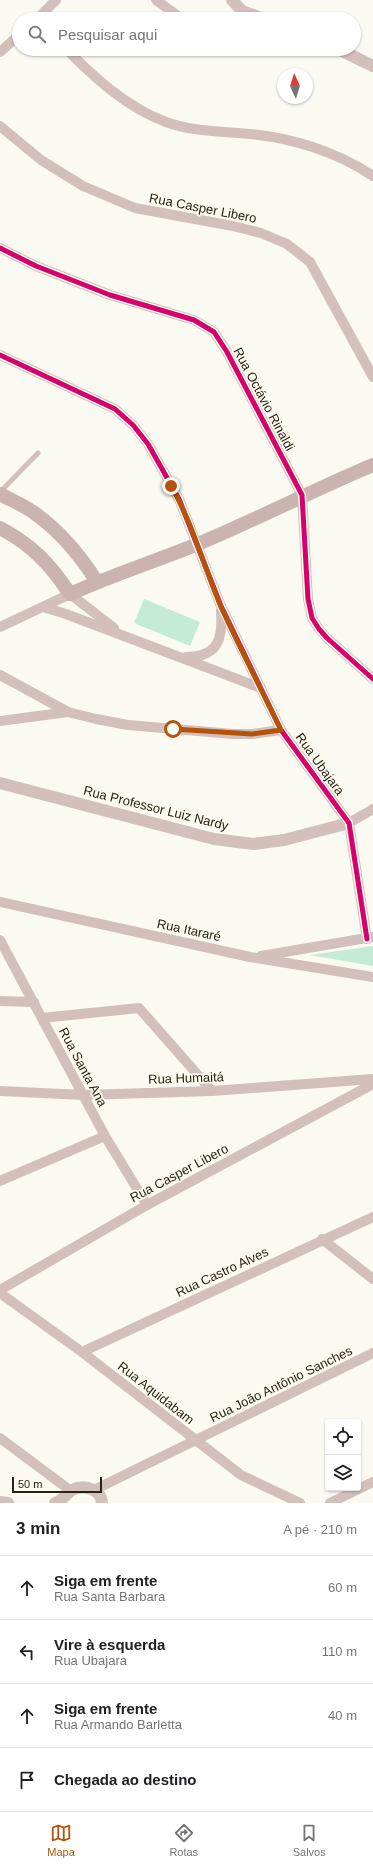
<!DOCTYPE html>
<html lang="pt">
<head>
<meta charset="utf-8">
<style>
  body { margin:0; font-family:Arial,sans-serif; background:#f2f2f2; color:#202124 }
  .controls { position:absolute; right:12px; bottom:12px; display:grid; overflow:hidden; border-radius:4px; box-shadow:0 1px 3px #0004 }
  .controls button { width:36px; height:36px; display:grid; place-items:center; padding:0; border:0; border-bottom:1px solid #e0e0e0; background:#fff; color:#202124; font:20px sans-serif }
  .compass { position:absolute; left:277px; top:68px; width:36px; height:36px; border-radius:50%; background:#fff; box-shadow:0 1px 3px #0004; rotate:356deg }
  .scale { position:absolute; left:12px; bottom:10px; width:90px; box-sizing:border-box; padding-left:4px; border:2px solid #272319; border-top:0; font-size:11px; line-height:14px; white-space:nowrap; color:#272319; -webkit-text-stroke:3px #fefbef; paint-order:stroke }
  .stop { position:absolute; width:12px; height:12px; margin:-9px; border:3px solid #b45309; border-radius:50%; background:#fff }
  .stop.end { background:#b45309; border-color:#fff; box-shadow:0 1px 4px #0008 }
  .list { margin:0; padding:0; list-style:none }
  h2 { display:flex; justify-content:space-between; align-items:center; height:52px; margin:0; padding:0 16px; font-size:17px }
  h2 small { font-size:13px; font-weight:400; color:#757577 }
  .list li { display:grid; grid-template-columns:26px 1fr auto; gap:12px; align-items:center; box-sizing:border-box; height:64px; padding:0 16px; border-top:1px solid #e0e0e0 }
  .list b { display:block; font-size:15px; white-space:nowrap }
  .list p { margin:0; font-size:13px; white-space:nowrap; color:#757577 }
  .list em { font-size:13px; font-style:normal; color:#757577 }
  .icon { flex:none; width:22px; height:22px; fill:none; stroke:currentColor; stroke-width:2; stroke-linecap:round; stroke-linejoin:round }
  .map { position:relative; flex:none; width:373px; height:1503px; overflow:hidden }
  .search { position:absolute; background:#fff; box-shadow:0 1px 3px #0004; left:12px; right:12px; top:12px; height:44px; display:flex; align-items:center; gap:10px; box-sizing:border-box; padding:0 14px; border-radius:22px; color:#757577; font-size:15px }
  .sheet { height:308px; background:#fff }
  nav { display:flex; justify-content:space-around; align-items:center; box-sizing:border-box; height:56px; border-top:1px solid #e0e0e0; background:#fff; font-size:11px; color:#757577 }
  nav a { display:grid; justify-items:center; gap:2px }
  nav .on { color:#b45309 }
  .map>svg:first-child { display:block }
  .green { fill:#c3ebd6 }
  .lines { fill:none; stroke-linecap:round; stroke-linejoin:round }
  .service { stroke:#d3c0bc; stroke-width:5 }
  .minor { stroke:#d3c0bc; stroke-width:10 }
  .tertiary { stroke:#d3c0bc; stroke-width:12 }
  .secondary { stroke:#cab3b0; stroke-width:14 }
  .cycleway-casing { stroke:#fefbef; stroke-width:8 }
  .cycleway { stroke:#d6006c; stroke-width:5 }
  .route { stroke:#b45309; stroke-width:5 }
  .labels { text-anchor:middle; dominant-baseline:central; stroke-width:3.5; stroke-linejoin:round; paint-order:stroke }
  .street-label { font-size:13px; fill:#272319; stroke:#fefbef }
</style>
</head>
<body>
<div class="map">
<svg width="373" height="1503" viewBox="0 0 373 1503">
  <rect width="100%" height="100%" fill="#faf9f2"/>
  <g class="green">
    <polygon points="144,599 200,622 190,646 134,623"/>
    <polygon points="373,946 373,966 310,955"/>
  </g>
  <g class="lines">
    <polyline class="service" points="0,492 38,453"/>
    <g class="minor">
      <polyline points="156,0 182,19"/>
      <polyline points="37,19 56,0"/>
      <path d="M66 49C95 78 126 107 166 122 193 132 222 131 250 134 293 138 337 152 373 176"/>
      <polyline points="0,52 19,35"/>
      <polyline points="0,126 41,160 83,186 135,208 233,226 261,233 287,244 310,262 373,377"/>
      <polyline points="0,248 36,266 110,295 194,320 214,332 227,352 302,495 308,599 312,618 319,629 327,638 373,679"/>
      <polyline points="0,355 115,409 133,425 148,444 179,499 221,606 281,730 349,823 367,939"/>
      <polyline points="43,607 66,614 261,688"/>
      <polyline points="0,627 70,594 114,628"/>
      <path d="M186 657C218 657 223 639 221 611"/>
      <polyline points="0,675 68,712 96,719 128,725 233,734 252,734 281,730"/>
      <polyline points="0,721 68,712"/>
      <polyline points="349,823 373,809"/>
      <polyline points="0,902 250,957 373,977"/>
      <polyline points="0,940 105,1136 147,1205"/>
      <polyline points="261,956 373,937"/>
      <polyline points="0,1001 34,1002"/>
      <polyline points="42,1018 139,1008 212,1091"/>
      <polyline points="0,1091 84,1095 212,1091 373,1079"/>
      <polyline points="0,1181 105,1136"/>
      <polyline points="322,1239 373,1279"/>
      <polyline points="0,1290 147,1205 373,1084"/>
      <polyline points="0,1293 82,1352 241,1475 300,1503"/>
      <polyline points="82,1352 373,1217"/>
      <polyline points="0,1438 71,1491"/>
      <polyline points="94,1490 373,1353"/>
      <polyline points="330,1503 373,1482"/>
    </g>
    <g class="tertiary">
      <polyline points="232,0 242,11 264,19"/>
      <polyline points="338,49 373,66"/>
      <polyline points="0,783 214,839 253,844 284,840 349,823"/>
      <polyline points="0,1502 8,1503"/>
      <path d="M55 1503C62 1501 66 1494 72 1490 84 1484 101 1489 102 1503"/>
    </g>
    <g class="secondary">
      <path d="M0 494C11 500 23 505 33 512 59 530 80 555 97 582"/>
      <path d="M0 528C32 545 50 564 70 594 112 575 156 561 198 544 257 519 314 490 373 465"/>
    </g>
    <defs>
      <g id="cycleway">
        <polyline points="0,248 36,266 110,295 194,320 214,332 227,352 302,495 308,599 312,618 319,629 327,638 373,679"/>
        <polyline points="0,355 115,409 133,425 148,444 179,499 221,606 281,730 349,823 367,939"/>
      </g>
    </defs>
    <use href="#cycleway" class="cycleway-casing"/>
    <use href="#cycleway" class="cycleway"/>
  </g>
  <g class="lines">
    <path class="route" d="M171 486C193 524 204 567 221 607 240 648 261 689 281 730L252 734 173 729"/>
  </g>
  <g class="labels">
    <g class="street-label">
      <text transform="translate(203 208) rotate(11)">Rua Casper Libero</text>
      <text transform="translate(264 399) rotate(62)">Rua Octávio Rinaldi</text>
      <text transform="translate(320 764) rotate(54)">Rua Ubajara</text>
      <text transform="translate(156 808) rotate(14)">Rua Professor Luiz Nardy</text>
      <text transform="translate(189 930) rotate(12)">Rua Itararé</text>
      <text transform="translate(83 1067) rotate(62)">Rua Santa Ana</text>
      <text transform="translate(186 1078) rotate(-2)">Rua Humaitá</text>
      <text transform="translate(179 1173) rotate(-28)">Rua Casper Libero</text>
      <text transform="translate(222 1272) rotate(-25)">Rua Castro Alves</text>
      <text transform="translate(281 1384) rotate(-26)">Rua João Antônio Sanches</text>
      <text transform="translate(156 1393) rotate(38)">Rua Aquidabam</text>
    </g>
  </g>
</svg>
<div class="controls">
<button><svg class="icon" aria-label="locate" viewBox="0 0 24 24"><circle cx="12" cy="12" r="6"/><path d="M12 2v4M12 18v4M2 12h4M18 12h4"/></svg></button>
<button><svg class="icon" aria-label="layers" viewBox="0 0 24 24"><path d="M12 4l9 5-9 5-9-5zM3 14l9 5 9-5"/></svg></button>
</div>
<svg class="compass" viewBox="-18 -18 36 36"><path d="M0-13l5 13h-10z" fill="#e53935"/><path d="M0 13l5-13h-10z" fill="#757577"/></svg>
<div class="scale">50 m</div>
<div class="stop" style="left:173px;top:729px"></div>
<div class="stop end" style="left:171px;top:486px"></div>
<div class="search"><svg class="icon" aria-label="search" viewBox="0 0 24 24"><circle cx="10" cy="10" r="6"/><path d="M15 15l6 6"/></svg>Pesquisar aqui</div>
</div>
<section class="sheet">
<h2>3 min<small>A pé · 210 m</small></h2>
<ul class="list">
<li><svg class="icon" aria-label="ahead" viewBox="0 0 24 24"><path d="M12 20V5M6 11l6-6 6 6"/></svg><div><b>Siga em frente</b><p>Rua Santa Barbara</p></div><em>60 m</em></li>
<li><svg class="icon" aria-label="left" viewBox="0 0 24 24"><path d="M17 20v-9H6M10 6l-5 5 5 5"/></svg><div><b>Vire à esquerda</b><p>Rua Ubajara</p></div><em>110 m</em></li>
<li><svg class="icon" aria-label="ahead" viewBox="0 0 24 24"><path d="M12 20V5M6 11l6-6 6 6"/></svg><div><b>Siga em frente</b><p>Rua Armando Barletta</p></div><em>40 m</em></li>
<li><svg class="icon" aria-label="arrive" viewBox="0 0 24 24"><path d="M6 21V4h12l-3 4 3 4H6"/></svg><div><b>Chegada ao destino</b></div></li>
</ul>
</section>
<nav>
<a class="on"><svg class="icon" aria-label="map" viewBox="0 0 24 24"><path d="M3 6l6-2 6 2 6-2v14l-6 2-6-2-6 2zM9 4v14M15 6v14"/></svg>Mapa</a>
<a><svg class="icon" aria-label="directions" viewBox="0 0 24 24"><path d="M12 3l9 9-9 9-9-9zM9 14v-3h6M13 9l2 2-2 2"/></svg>Rotas</a>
<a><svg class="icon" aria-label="saved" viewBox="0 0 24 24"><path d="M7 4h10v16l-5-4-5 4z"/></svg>Salvos</a>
</nav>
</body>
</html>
